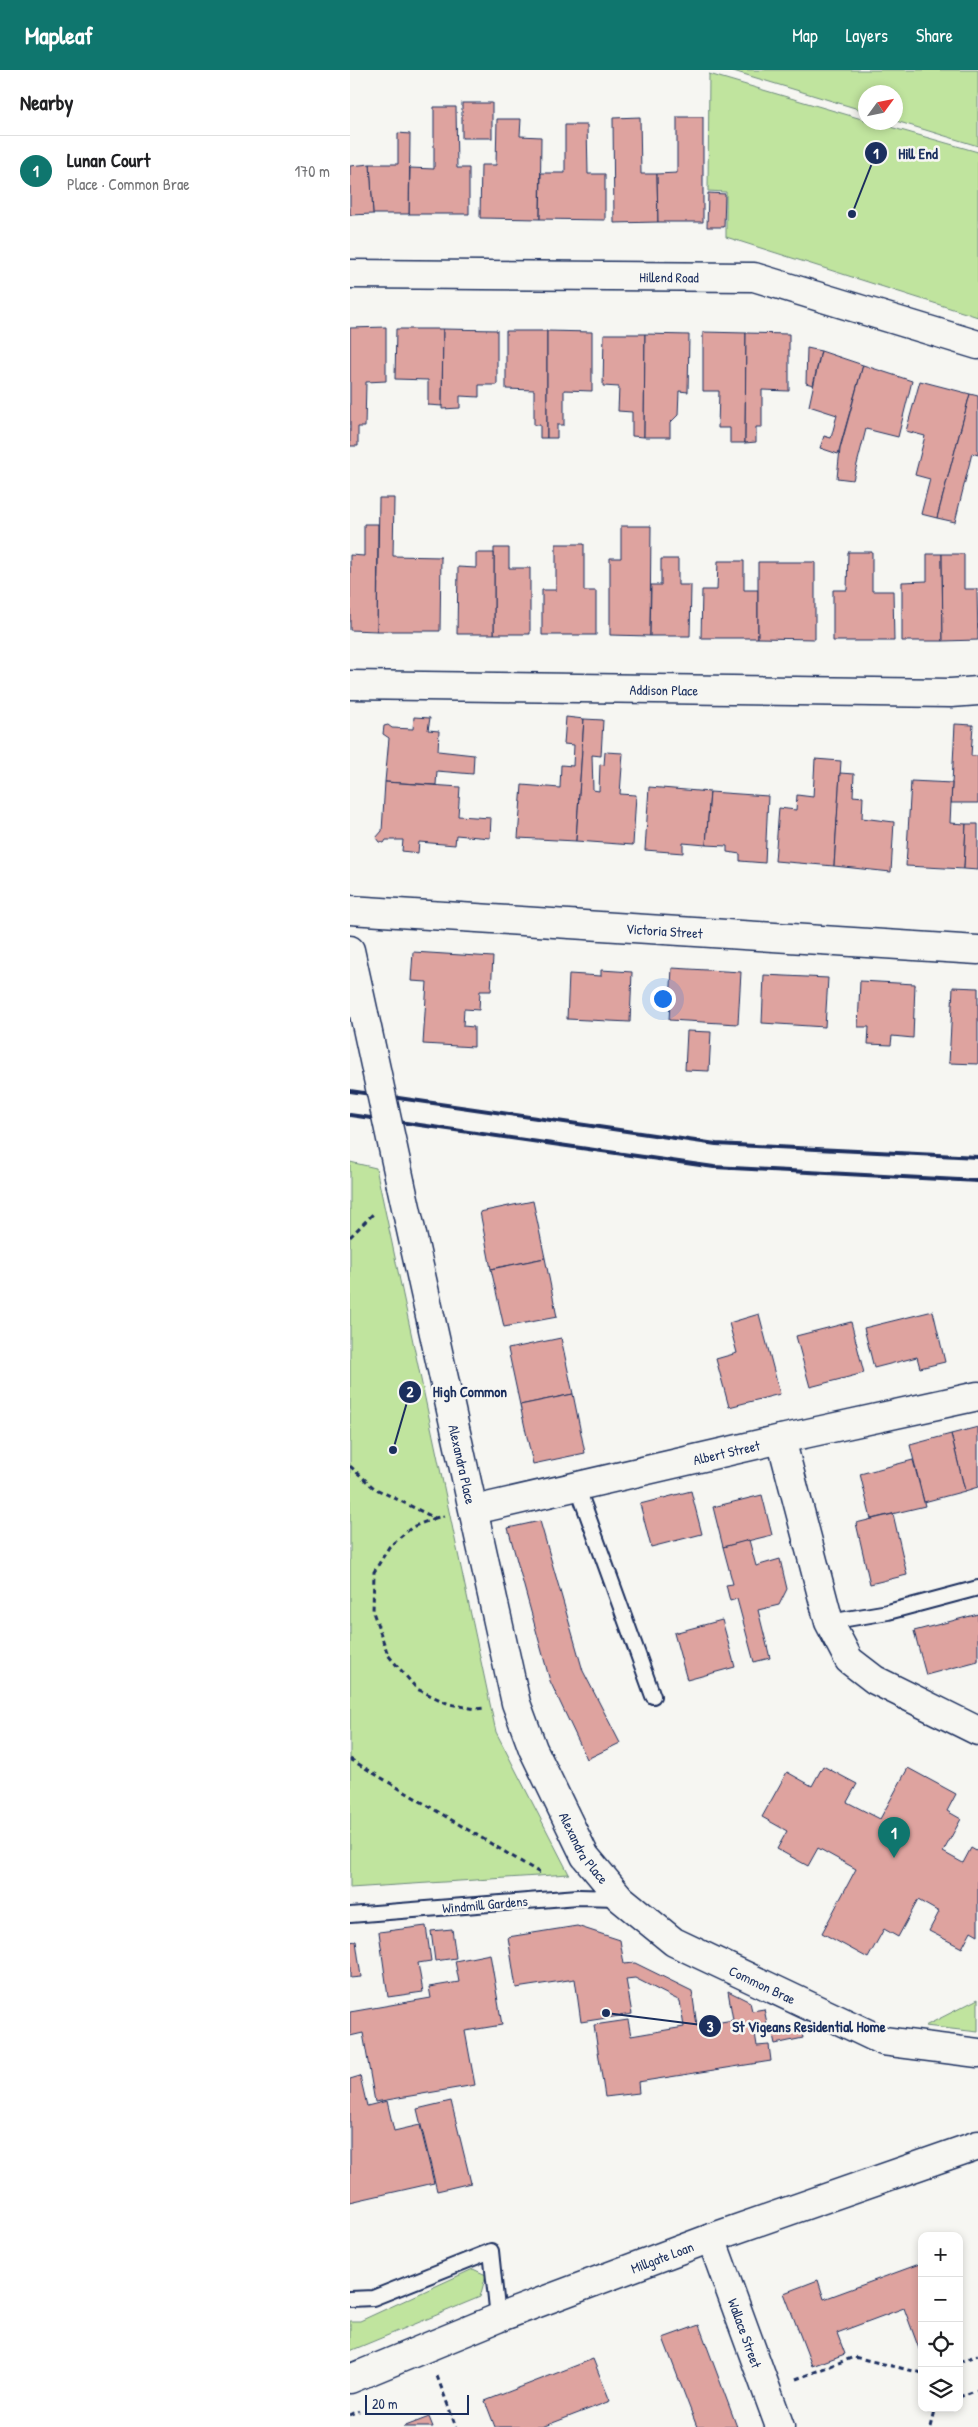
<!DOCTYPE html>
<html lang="en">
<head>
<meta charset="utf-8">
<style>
  body { margin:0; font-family:"Patrick Hand",sans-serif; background:#f6f6f6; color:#202124 }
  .controls { position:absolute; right:15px; bottom:15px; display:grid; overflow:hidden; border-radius:10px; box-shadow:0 2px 8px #0003 }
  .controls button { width:45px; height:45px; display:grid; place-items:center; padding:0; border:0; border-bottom:1px solid #e0e0e0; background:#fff; color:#202124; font:25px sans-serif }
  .compass { position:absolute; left:508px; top:15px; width:45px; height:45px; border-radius:50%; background:#fff; box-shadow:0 2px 8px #0003; rotate:57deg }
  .scale { position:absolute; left:15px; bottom:12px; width:104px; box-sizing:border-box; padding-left:5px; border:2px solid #1b2f5e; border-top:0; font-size:14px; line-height:18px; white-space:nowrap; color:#1b2f5e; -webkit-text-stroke:4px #f6f6f2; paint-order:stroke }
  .you { position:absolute; left:312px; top:928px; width:18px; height:18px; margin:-12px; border:4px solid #fff; border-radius:50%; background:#1a73e8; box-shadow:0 0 0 8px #1a73e833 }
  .badge { display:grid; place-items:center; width:32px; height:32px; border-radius:50%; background:#0f766e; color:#fff; font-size:16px; font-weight:700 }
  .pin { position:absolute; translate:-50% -41px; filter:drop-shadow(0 1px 2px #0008) }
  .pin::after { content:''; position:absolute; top:26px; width:18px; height:15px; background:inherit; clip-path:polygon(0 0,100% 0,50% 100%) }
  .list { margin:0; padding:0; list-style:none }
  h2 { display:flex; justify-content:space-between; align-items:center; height:65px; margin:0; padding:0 20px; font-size:21px }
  h2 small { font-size:16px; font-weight:400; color:#757577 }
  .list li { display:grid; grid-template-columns:32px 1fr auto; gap:15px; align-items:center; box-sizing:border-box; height:70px; padding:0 20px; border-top:1px solid #e0e0e0 }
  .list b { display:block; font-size:19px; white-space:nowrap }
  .list p { margin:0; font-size:16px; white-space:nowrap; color:#757577 }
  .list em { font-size:16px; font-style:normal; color:#757577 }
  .icon { flex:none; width:28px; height:28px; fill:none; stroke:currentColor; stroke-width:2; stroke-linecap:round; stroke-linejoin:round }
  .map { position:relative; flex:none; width:628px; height:2357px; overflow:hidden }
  header { display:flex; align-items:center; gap:30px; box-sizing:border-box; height:70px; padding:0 25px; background:#0f766e; color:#fff }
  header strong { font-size:24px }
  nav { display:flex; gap:28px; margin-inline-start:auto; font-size:18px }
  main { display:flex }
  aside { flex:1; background:#fff }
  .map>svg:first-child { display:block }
  .green { fill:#c0e49e; stroke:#6e8a7e }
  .building { fill:#dea39f; stroke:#1b2f5e }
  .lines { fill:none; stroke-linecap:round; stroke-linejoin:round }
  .service-casing { stroke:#1b2f5e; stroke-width:18 }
  .minor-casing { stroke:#1b2f5e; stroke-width:31 }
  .secondary-casing { stroke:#1b2f5e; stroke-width:31 }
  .path { stroke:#1b2f5e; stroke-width:3; stroke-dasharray:5 4; stroke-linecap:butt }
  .service { stroke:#f6f6f2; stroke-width:14 }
  .minor { stroke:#f6f6f2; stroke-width:28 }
  .secondary { stroke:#f6f6f2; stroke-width:28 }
  .rail { stroke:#1b2f5e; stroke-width:4 }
  .minor-bridge-casing { stroke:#1b2f5e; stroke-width:31; stroke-linecap:butt }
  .minor-bridge { stroke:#f6f6f2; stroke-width:28 }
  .labels { text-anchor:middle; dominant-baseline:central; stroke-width:5; stroke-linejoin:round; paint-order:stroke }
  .street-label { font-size:14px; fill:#1b2f5e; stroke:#f6f6f2 }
  .leader { fill:none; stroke:#1b2f5e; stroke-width:2 }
  .callout-dot { fill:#1b2f5e; stroke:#f6f6f2; stroke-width:2 }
  .mark-label { font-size:15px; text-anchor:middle; font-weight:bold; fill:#fff }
  .callout-label { font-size:15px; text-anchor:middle; font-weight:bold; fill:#1b2f5e; stroke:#f6f6f2; stroke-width:5; stroke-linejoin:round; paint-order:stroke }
</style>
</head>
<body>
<header>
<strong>Mapleaf</strong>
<nav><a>Map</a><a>Layers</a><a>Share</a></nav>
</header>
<main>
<aside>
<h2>Nearby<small></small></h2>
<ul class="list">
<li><span class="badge">1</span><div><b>Lunan Court</b><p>Place · Common Brae</p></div><em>170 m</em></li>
</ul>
</aside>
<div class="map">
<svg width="628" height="2357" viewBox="0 0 628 2357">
  <rect width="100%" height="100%" fill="#f6f6f2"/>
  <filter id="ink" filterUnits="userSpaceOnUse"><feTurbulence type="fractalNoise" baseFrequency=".02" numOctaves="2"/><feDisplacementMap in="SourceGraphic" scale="10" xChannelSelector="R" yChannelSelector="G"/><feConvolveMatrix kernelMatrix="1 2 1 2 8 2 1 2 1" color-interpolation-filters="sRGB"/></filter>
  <g filter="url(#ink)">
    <g class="green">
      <polygon points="380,0 628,0 628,76 546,51 546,22 516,22 515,41"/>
      <polygon points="359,4 515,50 516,52 526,53 628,82 628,247 376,167 376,122 358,121"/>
      <polygon points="0,1092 26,1098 146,1662 219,1804 0,1818"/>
      <polygon points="628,1929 628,1962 575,1956"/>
      <polygon points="123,2199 136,2205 130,2227 0,2281 0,2251 10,2251"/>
    </g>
    <g class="building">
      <rect x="112" y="33" width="30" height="35"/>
      <polygon points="84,37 106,37 107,98 119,98 119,144 59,144 60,98 84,99"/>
      <polygon points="290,47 291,104 307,104 308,152 264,153 263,48"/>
      <polygon points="327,47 353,47 353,152 308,152 307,104 327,103"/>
      <polygon points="147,49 171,49 170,66 191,67 190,149 130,148 131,95 146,95"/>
      <polygon points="215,55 237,55 238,104 255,104 255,150 190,149 191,103 215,103"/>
      <polygon points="48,63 60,64 59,144 23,144 20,94 48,94"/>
      <polygon points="20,94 23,144 0,145 0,96"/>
      <polygon points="358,123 375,124 374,157 357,157"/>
      <polygon points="36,257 36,311 16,312 15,357 8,357 8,376 0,376 0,258"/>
      <polygon points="46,259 93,259 92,336 78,335 78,310 45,309"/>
      <polygon points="93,259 147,260 147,315 129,315 129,327 110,326 110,338 92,339"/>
      <polygon points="156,261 197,261 197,368 190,368 190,355 184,355 184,320 156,319"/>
      <polygon points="197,261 242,262 242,321 214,320 214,355 207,355 207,368 197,368"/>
      <polygon points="353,262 396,263 395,373 380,373 380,358 368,358 369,321 353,321"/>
      <polygon points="396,263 439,264 439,321 412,320 412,357 406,357 406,372 395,373"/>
      <polygon points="254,264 295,264 294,367 282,366 282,342 268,341 269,317 253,316"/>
      <polygon points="295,264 339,265 338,322 329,321 328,345 320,353 320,367 294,367"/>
      <polygon points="457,278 471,281 463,315 456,313"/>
      <polygon points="471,281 513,295 488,384 470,378 474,366 481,368 487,345 459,336"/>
      <polygon points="513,295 562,311 548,367 516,359 503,410 487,408 490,379"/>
      <polygon points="570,311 620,324 587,448 571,444 580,409 565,405 575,366 556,361"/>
      <polygon points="620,324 628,326 628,385 622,383 605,452 587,448"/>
      <polygon points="29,428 44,428 43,486 91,487 90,561 27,561"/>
      <polygon points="14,454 28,454 27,561 0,560 0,485 14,486"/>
      <polygon points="271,456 301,456 300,566 260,565 260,488 271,488"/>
      <polygon points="206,474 234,474 234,521 246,521 246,565 192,565 192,520 206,520"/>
      <polygon points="144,478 159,478 159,498 180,498 180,564 144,564"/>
      <polygon points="498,482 522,482 522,521 543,521 544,571 483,571 483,520 497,520"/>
      <polygon points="126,483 144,483 144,564 107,564 108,497 126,498"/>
      <polygon points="577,484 592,484 593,571 552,571 552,512 577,511"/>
      <polygon points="592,484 614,484 614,519 627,519 628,570 593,571"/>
      <polygon points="311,489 328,489 328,515 341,515 340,566 300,566 301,515 311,515"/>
      <polygon points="368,491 394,491 394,520 408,520 408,568 351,568 352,520 367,520"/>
      <polygon points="408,492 465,492 465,569 408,568"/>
      <polygon points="64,647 80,648 78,660 89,661 88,681 124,685 123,704 87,701 86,715 35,712 39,668 33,664 34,656 38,655 42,658 63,659"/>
      <polygon points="216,647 234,649 226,771 168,768 172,715 210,718 211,695 223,696 224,675 214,674"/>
      <polygon points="234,649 253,650 251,686 242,685 243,720 249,721 250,694 254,695 255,682 273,683 270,724 286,725 283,775 226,771"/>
      <polygon points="605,654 623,655 621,686 628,686 628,733 601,733"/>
      <polygon points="465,689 491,691 484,796 425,791 429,738 446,740 447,725 463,727"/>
      <polygon points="490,703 504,704 503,726 513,727 512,748 544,752 541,802 484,796"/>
      <polygon points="561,711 602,713 600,753 616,754 614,799 556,796"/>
      <polygon points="35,712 110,717 108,746 141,748 140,768 106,765 105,775 69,772 68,783 52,781 53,770 36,770 34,773 29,772 26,768 32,761"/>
      <polygon points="299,717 360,722 356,775 333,773 333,783 295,780"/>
      <polygon points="360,722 418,726 415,793 390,791 390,784 377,782 377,776 356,775"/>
      <polygon points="616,754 628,754 628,800 614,799"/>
      <polygon points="63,882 143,887 141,921 130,921 129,940 114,939 113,956 124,957 124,977 73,974 77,912 61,911"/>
      <polygon points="322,898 391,902 388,954 319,950"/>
      <polygon points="251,900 282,902 280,952 217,949 219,904 251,906"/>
      <polygon points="414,905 478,908 475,957 412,953"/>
      <polygon points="510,911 565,914 563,968 542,966 541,975 518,974 519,957 508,957"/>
      <polygon points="603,917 628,918 628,994 599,993"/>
      <polygon points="337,961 361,962 359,1001 335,1000"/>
      <polygon points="183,1131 195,1188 141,1199 130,1142"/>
      <polygon points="195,1188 207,1247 154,1257 141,1199"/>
      <polygon points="583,1241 595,1292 570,1298 567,1287 524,1298 514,1258"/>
      <polygon points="409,1244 430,1324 379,1337 366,1289 387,1283 379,1253"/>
      <polygon points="501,1252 514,1303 460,1317 446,1266"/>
      <polygon points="211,1268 223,1324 170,1335 158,1279"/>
      <polygon points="223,1324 235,1383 183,1394 170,1335"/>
      <polygon points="628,1357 628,1417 615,1421 601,1364"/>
      <polygon points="601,1364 615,1421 574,1432 560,1375"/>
      <polygon points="563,1390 575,1436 521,1449 510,1404"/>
      <polygon points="341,1421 352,1464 301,1477 290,1434"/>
      <polygon points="412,1425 422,1465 373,1477 363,1437"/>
      <polygon points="543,1444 557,1505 520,1514 506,1453"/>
      <polygon points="190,1451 233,1601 270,1673 237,1689 200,1611 158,1458"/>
      <polygon points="399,1470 406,1496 430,1489 437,1519 429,1535 408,1540 420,1588 404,1592 387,1529 380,1531 376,1515 383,1514 373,1477"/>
      <polygon points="628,1544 628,1591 576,1605 564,1561"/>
      <polygon points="372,1550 385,1597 337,1610 324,1563"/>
      <polygon points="473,1696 507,1714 497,1732 530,1749 558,1698 606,1724 597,1741 611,1749 593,1782 613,1793 621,1778 628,1782 628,1865 621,1861 612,1878 579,1861 589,1842 568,1830 548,1867 534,1859 518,1888 472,1863 506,1799 468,1778 458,1796 427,1779 437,1761 412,1747 437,1702 462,1716"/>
      <polygon points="76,1856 81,1891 68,1893 73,1922 38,1927 29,1862"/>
      <polygon points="227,1856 270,1870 274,1894 285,1893 342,1921 347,1956 383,1950 378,1921 400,1932 402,1941 414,1939 417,1953 404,1956 407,1976 419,1975 421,1991 288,2012 289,2023 255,2027 244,1955 278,1950 281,1966 334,1957 330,1931 285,1908 276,1909 282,1944 231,1952 225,1909 166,1918 158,1867"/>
      <polygon points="102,1859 106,1888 85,1891 81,1861"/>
      <polygon points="6,1871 11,1907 0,1908 0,1872"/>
      <polygon points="140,1884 152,1955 115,1961 125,2015 25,2032 13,1963 0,1966 0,1942 81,1928 79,1917 109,1912 105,1891"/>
      <polygon points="451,1959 453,1968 425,1974 423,1965"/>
      <polygon points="10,2006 17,2036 37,2031 44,2061 70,2055 84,2113 0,2132 0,2009"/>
      <polygon points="101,2031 121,2113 87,2121 67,2039"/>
      <polygon points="572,2193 572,2287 554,2238 487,2263 495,2284 462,2296 434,2223 468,2210 474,2229"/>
      <polygon points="349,2255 387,2357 347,2357 313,2268"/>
      <polygon points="243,2289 260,2331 192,2357 145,2357 135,2331"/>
      <polygon points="79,2347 83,2357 53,2357"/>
    </g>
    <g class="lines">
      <defs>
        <g id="service">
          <polyline points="227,1416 303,1626"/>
          <polyline points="479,1552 538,1542 628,1518"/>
          <polyline points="0,1845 228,1827 268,1828"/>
          <polyline points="0,2229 23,2228 141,2181 148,2248"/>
        </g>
        <g id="minor">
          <path id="s1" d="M0 204 404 207 628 275"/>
          <path id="s2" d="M0 840 628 880"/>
          <polyline points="0,880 14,944"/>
          <path id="s3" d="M51 1115 166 1633 183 1679 235 1786 270 1828 324 1872 533 1971 628 1983"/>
          <polyline points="431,1369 479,1552 499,1590 525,1610 628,1661"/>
          <path id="s4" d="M124 1440 431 1369 628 1326"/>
          <path id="s5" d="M361 2168 430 2357"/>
        </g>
        <g id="secondary">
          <path id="s6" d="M0 615 601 623 628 621"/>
          <path id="s7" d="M0 2309 148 2248 361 2168 628 2075"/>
        </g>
      </defs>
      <use href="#service" class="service-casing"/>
      <use href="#minor" class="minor-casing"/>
      <use href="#secondary" class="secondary-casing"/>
      <g class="path">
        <polyline points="0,1167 25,1142"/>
        <polyline points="0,1396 24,1418 85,1448 94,1446"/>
        <polyline points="85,1448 62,1457 39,1477 24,1502 23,1542 38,1585 67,1619 99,1634 126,1639 135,1638"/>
        <polyline points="0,1689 190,1803"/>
        <polyline points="609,2292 628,2285"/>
        <polyline points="87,2306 106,2357"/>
        <polyline points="446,2309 504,2287 572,2303"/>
        <polyline points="609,2327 628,2320"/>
        <polyline points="0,2345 9,2341"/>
        <polyline points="581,2357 586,2338"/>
      </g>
      <use href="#service" class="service"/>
      <use href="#minor" class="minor"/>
      <use href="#secondary" class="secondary"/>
      <g class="rail">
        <polyline points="0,1021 366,1074 628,1087"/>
        <polyline points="0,1045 364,1097 628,1111"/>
      </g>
      <defs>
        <polyline id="minor-bridge" points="14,944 51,1115"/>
      </defs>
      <use href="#minor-bridge" class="minor-bridge-casing"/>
      <use href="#minor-bridge" class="minor-bridge"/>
    </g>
  </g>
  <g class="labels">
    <g class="street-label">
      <text stroke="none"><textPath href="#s1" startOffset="319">Hillend Road</textPath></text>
      <text stroke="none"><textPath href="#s6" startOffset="314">Addison Place</textPath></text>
      <text stroke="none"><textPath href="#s2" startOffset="315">Victoria Street</textPath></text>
      <text stroke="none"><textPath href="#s4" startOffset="259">Albert Street</textPath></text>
      <text stroke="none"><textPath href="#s3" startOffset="286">Alexandra Place</textPath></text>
      <text stroke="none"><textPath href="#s3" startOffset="691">Alexandra Place</textPath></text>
      <text transform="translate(135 1834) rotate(-5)">Windmill Gardens</text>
      <text stroke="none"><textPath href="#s3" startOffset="921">Common Brae</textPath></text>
      <text stroke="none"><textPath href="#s7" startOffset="335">Millgate Loan</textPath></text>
      <text stroke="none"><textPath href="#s5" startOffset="101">Wallace Street</textPath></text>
    </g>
  </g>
  <path class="leader" d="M502 144L526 83M43 1380L60 1322M256 1943L360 1956"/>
  <g class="callout-dot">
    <circle cx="502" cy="144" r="5"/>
    <circle cx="43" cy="1380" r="5"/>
    <circle cx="256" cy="1943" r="5"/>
    <circle cx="526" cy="83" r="12"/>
    <circle cx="60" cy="1322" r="12"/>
    <circle cx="360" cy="1956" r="12"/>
  </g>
  <g class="mark-label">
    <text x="526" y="89">1</text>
    <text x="60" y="1327">2</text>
    <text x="360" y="1962">3</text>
  </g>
  <g class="callout-label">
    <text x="568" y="89">Hill End</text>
    <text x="120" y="1327">High Common</text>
    <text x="459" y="1962">St Vigeans Residential Home</text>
  </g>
</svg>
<div class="controls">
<button>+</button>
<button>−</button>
<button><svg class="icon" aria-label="locate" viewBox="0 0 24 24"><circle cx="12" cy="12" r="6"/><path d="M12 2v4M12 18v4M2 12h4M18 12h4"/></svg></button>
<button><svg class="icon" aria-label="layers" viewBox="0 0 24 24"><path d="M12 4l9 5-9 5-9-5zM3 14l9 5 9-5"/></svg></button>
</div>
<svg class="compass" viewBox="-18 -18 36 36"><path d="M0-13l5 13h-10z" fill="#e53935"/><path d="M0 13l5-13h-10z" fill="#757577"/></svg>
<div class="scale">20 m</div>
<div class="you"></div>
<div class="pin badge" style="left:544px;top:1788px">1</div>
</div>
</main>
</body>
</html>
